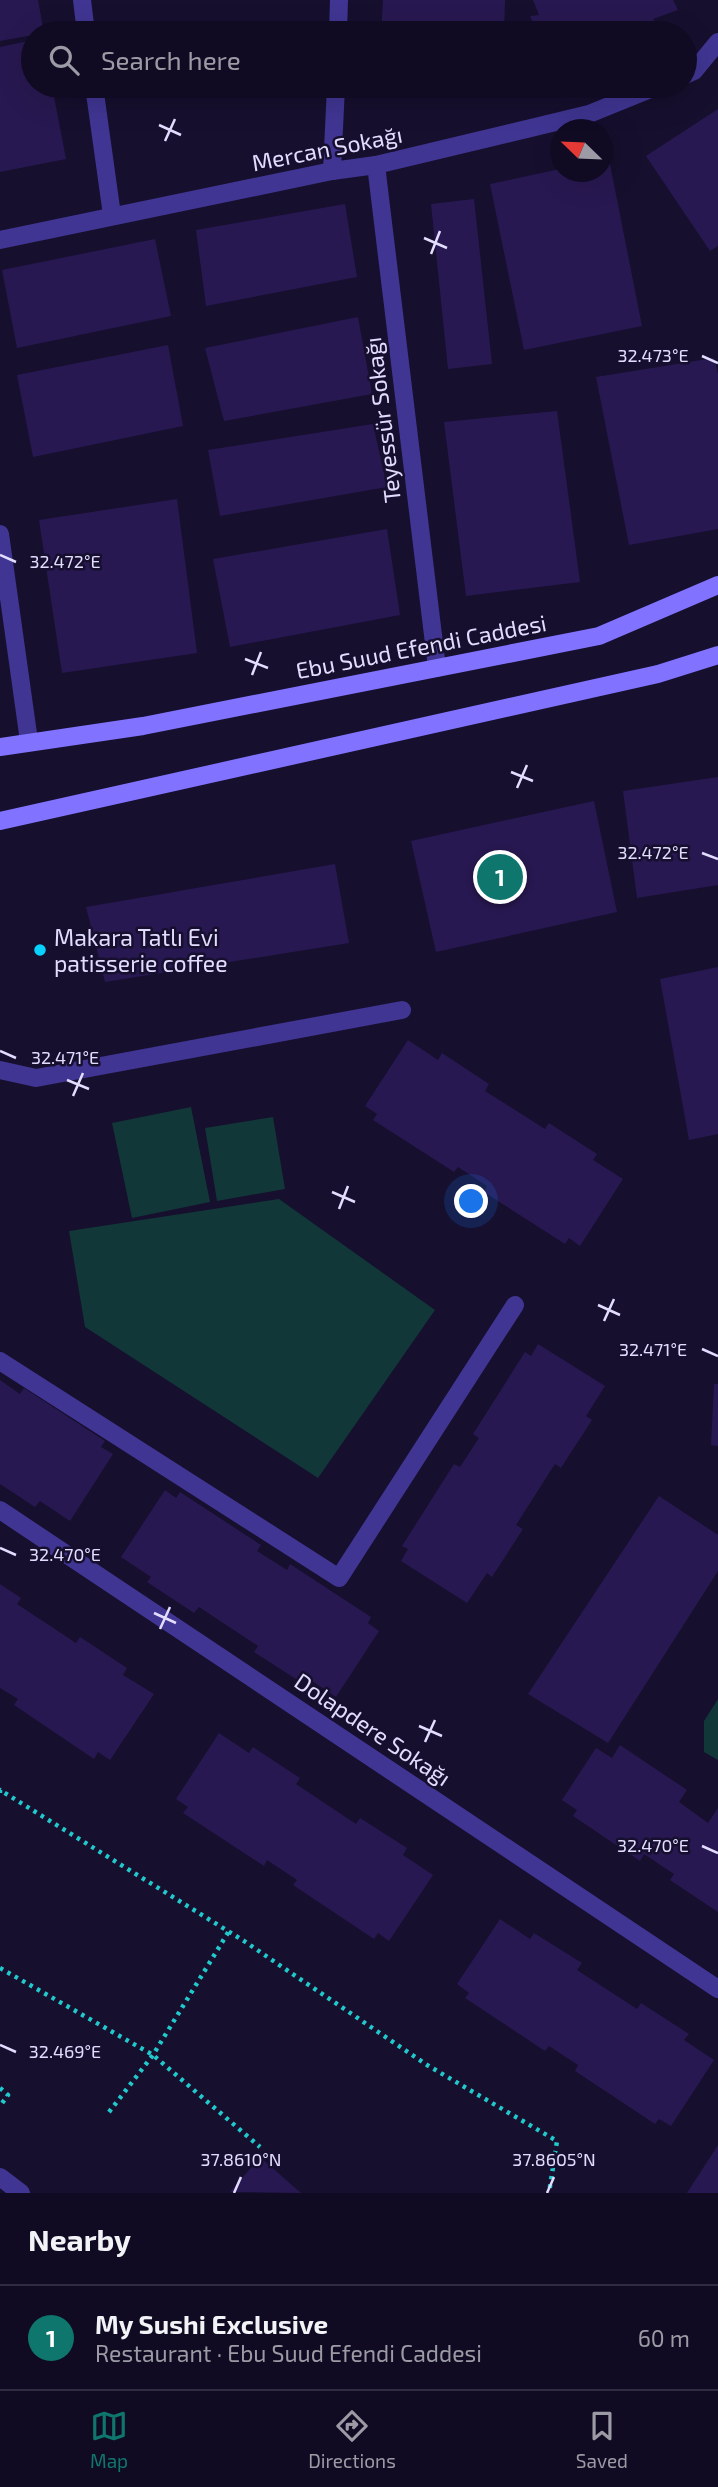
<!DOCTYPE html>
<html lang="en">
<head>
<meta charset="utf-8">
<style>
  body { margin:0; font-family:"Exo 2",sans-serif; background:#1e192f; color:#f1f3f6 }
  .compass { position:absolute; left:550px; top:119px; width:63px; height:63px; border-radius:50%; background:#100b22; box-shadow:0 7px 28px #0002; rotate:293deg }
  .you { position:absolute; left:472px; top:1202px; width:24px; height:24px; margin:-18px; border:5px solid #fff; border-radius:50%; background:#1a73e8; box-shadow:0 0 0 10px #1a73e833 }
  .badge { display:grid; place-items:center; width:46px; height:46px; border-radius:50%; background:#0f766e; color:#fff; font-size:23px; font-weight:700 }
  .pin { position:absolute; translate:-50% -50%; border:4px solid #fff; box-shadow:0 2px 7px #0006 }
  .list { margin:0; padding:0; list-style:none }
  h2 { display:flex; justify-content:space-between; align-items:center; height:91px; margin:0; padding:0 28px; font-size:30px }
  h2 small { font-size:23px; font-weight:400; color:#9c9ba5 }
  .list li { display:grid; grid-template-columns:46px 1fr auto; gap:21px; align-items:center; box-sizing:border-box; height:105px; padding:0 28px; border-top:2px solid #302b40 }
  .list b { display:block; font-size:26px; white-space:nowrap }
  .list p { margin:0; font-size:23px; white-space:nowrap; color:#9c9ba5 }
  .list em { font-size:23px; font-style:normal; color:#9c9ba5 }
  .icon { flex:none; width:38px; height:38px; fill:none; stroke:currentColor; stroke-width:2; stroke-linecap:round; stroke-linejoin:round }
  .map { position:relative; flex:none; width:718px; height:2193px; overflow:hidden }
  .search { position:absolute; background:#100b22; box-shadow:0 7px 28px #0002; left:21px; right:21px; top:21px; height:77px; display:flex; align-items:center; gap:18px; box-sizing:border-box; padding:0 24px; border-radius:38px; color:#9c9ba5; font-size:26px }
  .sheet { height:196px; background:#100b22 }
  nav { display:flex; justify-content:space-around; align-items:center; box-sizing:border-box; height:98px; border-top:2px solid #302b40; background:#100b22; font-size:19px; color:#9c9ba5 }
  nav a { display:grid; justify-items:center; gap:4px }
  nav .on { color:#0f766e }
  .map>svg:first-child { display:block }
  .green { fill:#113739 }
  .building { fill:#281851 }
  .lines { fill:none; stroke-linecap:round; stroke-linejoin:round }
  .path { stroke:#22c9cc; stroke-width:4.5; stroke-dasharray:3.5 5; stroke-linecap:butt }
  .lane { stroke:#403592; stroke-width:18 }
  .street { stroke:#403592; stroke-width:18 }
  .secondary { stroke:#8173ff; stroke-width:18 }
  .ticks { fill:none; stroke:#e2dcff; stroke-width:2.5 }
  .poi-dot { fill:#08d2ff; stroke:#160f2e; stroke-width:2.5 }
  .labels { text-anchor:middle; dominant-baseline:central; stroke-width:5; stroke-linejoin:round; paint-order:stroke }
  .street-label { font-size:23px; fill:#e2dcff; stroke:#160f2e }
  .poi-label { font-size:23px; fill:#e2dcff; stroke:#160f2e; text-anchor:start }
  .ticks-label { font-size:18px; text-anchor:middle; fill:#e2dcff; stroke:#160f2e; stroke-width:5; stroke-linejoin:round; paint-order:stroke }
</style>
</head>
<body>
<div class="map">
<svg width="718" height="2193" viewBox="0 0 718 2193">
  <rect width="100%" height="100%" fill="#160f2e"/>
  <g class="green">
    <polygon points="191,1107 210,1202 132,1218 112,1123"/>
    <polygon points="273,1117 285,1189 217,1201 205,1128"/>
    <polygon points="279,1199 435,1310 318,1478 85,1327 69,1231"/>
    <polygon points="718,1699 718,1760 704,1752 704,1721"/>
  </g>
  <g class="building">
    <polygon points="0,0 38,0 44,33 33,33 33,35 0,41"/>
    <polygon points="383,0 505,0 504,33 381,33"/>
    <polygon points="533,0 673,0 678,10 653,19 658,27 647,33 538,33 530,16 539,15"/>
    <polygon points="33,40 33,86 52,86 66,159 0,172 0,47"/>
    <polygon points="718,109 718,246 710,251 646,156"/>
    <polygon points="609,159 642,326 524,350 490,184 560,169 560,172 602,172 602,161"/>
    <polygon points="474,199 492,364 448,369 431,204"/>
    <polygon points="345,204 357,277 206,306 196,230"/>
    <polygon points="155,239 171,316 17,348 2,270"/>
    <polygon points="358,317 372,394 224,421 205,348"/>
    <polygon points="168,345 183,426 33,457 17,375"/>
    <polygon points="714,358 718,374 718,529 629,545 596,377"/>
    <polygon points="557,411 580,582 466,596 444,422"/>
    <polygon points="373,424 387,487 220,516 208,450"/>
    <polygon points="177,499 197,653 62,673 39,520"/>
    <polygon points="387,529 400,615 230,647 213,559"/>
    <polygon points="718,777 718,885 637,898 623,791"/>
    <polygon points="594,801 617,912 436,952 411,841"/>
    <polygon points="335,864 349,943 105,982 86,907"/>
    <polygon points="718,967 718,1134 689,1140 660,979"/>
    <polygon points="408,1040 438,1060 442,1053 489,1084 485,1091 545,1129 549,1123 597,1154 593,1160 623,1179 580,1246 569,1238 565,1244 484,1192 487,1186 458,1167 454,1172 373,1120 377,1114 365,1106"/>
    <polygon points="538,1344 605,1386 586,1416 592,1420 561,1468 555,1464 516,1525 523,1529 492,1577 487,1573 467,1603 401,1561 408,1549 402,1546 454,1464 460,1467 479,1438 473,1434 525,1352 531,1356"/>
    <polygon points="0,1380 20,1394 24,1388 105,1441 101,1447 113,1454 70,1521 40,1501 35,1507 0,1484"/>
    <polygon points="714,1384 718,1384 718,1446 711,1445"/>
    <polygon points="165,1490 176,1498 180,1492 261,1545 257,1551 287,1570 290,1564 371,1617 368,1623 379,1631 336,1697 306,1677 302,1683 254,1652 258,1646 199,1607 194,1613 147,1582 151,1577 121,1557"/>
    <polygon points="659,1496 718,1535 718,1571 608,1743 528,1694"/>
    <polygon points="0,1584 21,1598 17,1604 76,1643 80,1637 127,1668 123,1675 154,1694 110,1760 98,1752 94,1759 14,1705 18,1699 0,1688"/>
    <polygon points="219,1733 249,1753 253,1747 300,1778 296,1784 356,1824 360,1818 407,1848 403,1855 433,1875 389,1941 378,1933 374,1939 293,1885 297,1880 267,1860 264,1866 183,1813 188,1807 176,1799"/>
    <polygon points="620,1745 687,1790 679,1802 708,1823 718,1808 718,1912 670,1880 674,1874 644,1854 640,1861 573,1816 577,1810 562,1800 596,1748 612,1758"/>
    <polygon points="500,1919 530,1939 534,1933 582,1963 577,1970 637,2009 641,2003 689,2034 684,2040 714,2060 671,2126 659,2119 655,2124 575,2071 578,2065 549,2046 545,2051 465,1998 469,1993 457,1984"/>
    <polygon points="718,2145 718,2193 687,2193"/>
    <polygon points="260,2157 301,2193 230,2192"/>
  </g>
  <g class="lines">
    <g class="path">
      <polyline points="0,1793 0,1790 244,1941 427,2065 557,2141 549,2193"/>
      <polyline points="0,1968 153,2055 260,2147"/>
      <polyline points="0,2088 8,2095 0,2106"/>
      <polyline points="109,2112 153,2055 229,1931"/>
    </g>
    <g class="lane">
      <polyline points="0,1070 36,1078 402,1010"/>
      <polyline points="0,1361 339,1578 515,1305"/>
      <polyline points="0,2177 21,2193"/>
    </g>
    <g class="street">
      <polyline points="82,0 86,33"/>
      <polyline points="338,33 339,0"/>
      <polyline points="685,75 694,71 718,42"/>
      <polyline points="94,86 112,215"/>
      <polyline points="376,165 437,668"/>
      <polyline points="332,171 336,86"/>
      <polyline points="0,240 332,171 376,165 589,114 658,86"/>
      <polyline points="0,534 29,741"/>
      <polyline points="0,1510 718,1989"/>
    </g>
    <g class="secondary">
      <polyline points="0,747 143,726 599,636 718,585"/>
      <polyline points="0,821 658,674 718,655"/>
    </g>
  </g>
  <path class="ticks" d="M159 125 181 135M165 141 175 119M424 238 447 248M431 254 440 231M702 356 718 363M0 555 16 562M245 659 268 668M252 675 261 652M511 772 533 781M517 788 527 765M702 853 718 859M0 1051 16 1058M67 1080 89 1089M73 1096 83 1073M332 1192 355 1202M339 1209 348 1186M598 1305 620 1315M604 1321 614 1299M702 1349 718 1356M0 1548 16 1555M154 1613 176 1623M160 1629 170 1607M419 1726 442 1736M425 1742 435 1720M702 1846 718 1853M0 2045 16 2052M234 2193 241 2177M547 2193 554 2177"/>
  <circle class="poi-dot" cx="40" cy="950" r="7"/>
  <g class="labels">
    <g class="street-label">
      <text transform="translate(327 148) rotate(-11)">Mercan Sokağı</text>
      <text transform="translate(382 420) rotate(-97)">Teyessür Sokağı</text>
      <text transform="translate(421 646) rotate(-11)">Ebu Suud Efendi Caddesi</text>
      <text transform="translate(373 1729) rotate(34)">Dolapdere Sokağı</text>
    </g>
    <g class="poi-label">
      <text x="54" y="937">Makara Tatlı Evi<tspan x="54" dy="26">patisserie coffee</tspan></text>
    </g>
  </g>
  <g class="ticks-label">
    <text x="653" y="362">32.473°E</text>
    <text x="65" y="568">32.472°E</text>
    <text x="653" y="859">32.472°E</text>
    <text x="65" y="1064">32.471°E</text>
    <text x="653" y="1356">32.471°E</text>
    <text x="65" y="1561">32.470°E</text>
    <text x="653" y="1852">32.470°E</text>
    <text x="65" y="2058">32.469°E</text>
    <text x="241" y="2166">37.8610°N</text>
    <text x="554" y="2166">37.8605°N</text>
  </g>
</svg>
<svg class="compass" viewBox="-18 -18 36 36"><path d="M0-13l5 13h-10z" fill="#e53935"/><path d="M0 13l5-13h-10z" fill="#9c9ba5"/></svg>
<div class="you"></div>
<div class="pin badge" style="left:500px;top:877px">1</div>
<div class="search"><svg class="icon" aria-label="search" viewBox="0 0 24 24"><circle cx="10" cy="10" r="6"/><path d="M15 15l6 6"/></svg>Search here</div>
</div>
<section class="sheet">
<h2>Nearby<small></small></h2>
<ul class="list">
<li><span class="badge">1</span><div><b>My Sushi Exclusive</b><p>Restaurant · Ebu Suud Efendi Caddesi</p></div><em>60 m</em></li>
</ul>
</section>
<nav>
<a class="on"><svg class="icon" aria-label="map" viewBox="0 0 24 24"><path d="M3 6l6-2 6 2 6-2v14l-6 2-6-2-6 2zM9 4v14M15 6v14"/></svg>Map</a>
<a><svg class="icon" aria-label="directions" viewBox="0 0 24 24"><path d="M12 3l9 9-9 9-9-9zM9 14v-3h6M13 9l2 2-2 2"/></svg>Directions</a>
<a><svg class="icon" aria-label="saved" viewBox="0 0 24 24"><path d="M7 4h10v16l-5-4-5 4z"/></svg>Saved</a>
</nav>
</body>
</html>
